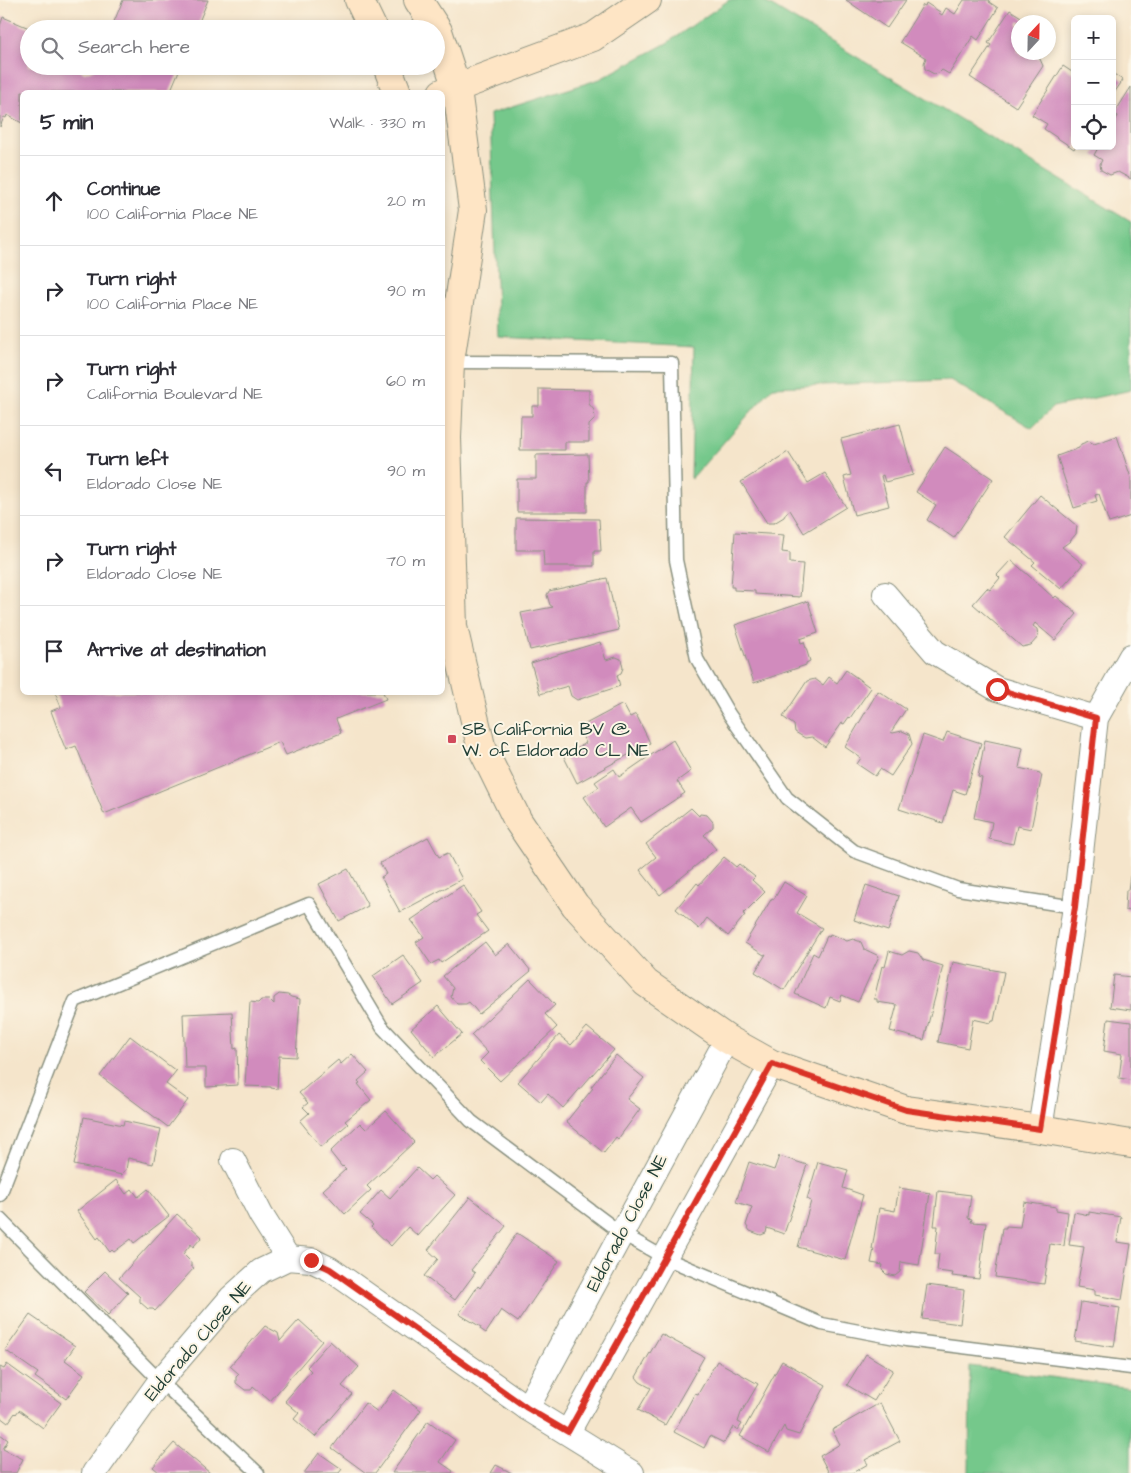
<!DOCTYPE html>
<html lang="en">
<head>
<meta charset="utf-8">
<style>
  body { margin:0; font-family:"Architects Daughter",sans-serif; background:#f2f2f3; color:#2b2b33 }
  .controls { position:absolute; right:15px; top:15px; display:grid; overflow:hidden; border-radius:8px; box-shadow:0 2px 8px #0003 }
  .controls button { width:45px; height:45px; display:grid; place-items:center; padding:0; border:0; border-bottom:1px solid #e1e1e2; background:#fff; color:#2b2b33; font:25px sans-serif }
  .compass { position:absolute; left:1011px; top:15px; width:45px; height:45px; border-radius:50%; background:#fff; box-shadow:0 2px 8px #0003; rotate:22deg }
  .stop { position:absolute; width:15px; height:15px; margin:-11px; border:4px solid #d93025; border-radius:50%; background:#fff }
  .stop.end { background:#d93025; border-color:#fff; box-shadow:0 1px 5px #0008 }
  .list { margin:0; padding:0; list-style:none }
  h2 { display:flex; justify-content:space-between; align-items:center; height:65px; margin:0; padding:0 20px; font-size:21px }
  h2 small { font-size:16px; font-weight:400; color:#7c7c81 }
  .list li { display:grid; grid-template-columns:32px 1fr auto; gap:15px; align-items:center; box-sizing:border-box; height:90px; padding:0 20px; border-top:1px solid #e1e1e2 }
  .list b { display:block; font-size:19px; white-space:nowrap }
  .list p { margin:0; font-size:16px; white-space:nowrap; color:#7c7c81 }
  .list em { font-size:16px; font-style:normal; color:#7c7c81 }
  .icon { flex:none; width:28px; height:28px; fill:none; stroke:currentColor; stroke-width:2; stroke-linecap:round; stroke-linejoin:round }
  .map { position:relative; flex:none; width:1131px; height:1473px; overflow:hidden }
  .search { position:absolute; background:#fff; box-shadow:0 2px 8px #0003; left:20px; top:20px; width:425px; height:55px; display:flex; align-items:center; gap:12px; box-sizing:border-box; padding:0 18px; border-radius:28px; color:#7c7c81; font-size:19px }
  .panel { position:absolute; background:#fff; box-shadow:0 2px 8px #0003; left:20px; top:90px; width:425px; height:605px; border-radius:8px }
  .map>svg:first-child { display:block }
  .green { fill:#74c88b; stroke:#4a8260 }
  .building { fill:#d18bbd }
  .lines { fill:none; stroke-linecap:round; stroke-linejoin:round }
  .lane-casing { stroke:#8a9180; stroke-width:15 }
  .street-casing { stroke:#8a9180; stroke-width:26 }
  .secondary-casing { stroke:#8a9180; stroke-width:30 }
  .lane { stroke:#fff; stroke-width:12 }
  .street { stroke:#fff; stroke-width:24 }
  .secondary { stroke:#fee5c5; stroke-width:28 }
  .route { stroke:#d93025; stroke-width:6 }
  .poi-dot { fill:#d1495b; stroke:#fcf5e5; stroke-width:2 }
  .labels { text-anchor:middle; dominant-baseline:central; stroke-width:4; stroke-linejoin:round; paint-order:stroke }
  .poi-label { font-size:18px; fill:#1f3d34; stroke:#fcf5e5; text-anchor:start }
  .street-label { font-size:18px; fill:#1f3d34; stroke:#fcf5e5 }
</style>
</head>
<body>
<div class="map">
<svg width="1131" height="1473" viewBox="0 0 1131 1473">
  <rect width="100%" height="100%" fill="#fcf5e5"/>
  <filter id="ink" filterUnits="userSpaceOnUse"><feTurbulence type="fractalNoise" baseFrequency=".02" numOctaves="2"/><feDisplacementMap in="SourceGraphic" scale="10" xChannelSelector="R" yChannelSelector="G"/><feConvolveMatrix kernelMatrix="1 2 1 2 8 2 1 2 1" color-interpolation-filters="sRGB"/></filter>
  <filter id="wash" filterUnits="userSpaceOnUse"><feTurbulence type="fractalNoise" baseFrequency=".0096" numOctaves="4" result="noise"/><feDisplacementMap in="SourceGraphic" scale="20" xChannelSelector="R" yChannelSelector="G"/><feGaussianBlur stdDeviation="1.12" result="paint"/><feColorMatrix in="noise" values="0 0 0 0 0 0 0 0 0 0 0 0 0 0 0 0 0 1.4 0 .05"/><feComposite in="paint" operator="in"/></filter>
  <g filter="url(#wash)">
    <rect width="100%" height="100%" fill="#f5e5cb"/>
    <g class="green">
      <polygon points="729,0 762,0 1131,222 1131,390 1053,407 1032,428 950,380 773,387 691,479 694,347 498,337 490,114 600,79 667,43"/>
      <polygon points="970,1366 1131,1388 1131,1473 969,1473"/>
    </g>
    <g id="blocks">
      <g class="building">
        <polygon points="123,0 208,0 196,29 111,29"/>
        <polygon points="846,0 906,0 887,28"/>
        <polygon points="964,0 990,0 989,2 998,8 978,40 973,36 949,74 942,70 939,73 934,74 925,69 924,63 926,58 900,42 923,5 925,6 926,3 940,12 939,13 942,15 946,8 955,14"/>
        <polygon points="1010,10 1029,22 1018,22 1018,52 1021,52 1020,55 1022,56 1024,54 1031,53 1040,59 1043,66 1016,107 970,77 991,45 988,43"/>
        <polygon points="3,17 29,28 29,66 77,66 76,69 85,73 101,66 181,66 170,92 22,92 22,123 7,115 6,118 4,117 0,127 0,26"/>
        <polygon points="1063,66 1075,74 1076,146 1074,149 1044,129 1047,124 1032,115"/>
        <polygon points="1112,73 1123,80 1112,96"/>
        <polygon points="1131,87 1131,179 1118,172 1110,175 1101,170 1100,164 1102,160 1094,155 1099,146 1112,146 1112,126 1118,116 1114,114"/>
        <polygon points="539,389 589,390 589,404 594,410 595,419 589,425 589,442 565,442 565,450 520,450 521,416 532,416 532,406 539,406"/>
        <polygon points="900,424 913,475 885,482 883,475 881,476 889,506 854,515 844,477 851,475 841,439"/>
        <polygon points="1117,436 1131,478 1131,516 1109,523 1099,494 1095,495 1097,501 1074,508 1057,456 1079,448 1081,444 1089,441 1094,444"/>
        <polygon points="945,447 993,479 954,538 927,520 936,505 916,492"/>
        <polygon points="788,452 808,483 825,473 846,507 804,533 790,510 786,513 784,517 774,523 767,523 741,482"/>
        <polygon points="588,454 589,482 587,482 587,512 517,512 517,479 536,479 536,455"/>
        <polygon points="1040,495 1077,526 1076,534 1069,542 1062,547 1083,564 1061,589 1032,565 1035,562 1005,537"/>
        <polygon points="516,518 599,519 601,551 594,551 594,566 544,566 543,550 516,550"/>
        <polygon points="735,532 784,535 782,552 790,553 790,563 803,564 800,597 755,594 755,591 734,590 734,587 731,587"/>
        <polygon points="1011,560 1054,598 1056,596 1077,614 1055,640 1035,623 1033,626 1037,629 1038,637 1031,645 1022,647 973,604 987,588 990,590 1000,578 997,575"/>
        <polygon points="607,578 619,630 530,650 521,613 553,607 550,605 547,595 549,591"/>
        <polygon points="808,601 818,633 800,639 801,643 804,642 810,661 806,663 806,665 754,683 735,625"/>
        <polygon points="600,642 606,660 616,657 621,659 623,668 621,673 617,675 620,686 577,700 571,696 568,686 540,694 531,663"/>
        <polygon points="846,670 871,688 850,718 849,717 844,724 842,723 825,747 812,737 805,738 795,732 794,725 783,717 807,681 815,679 823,685 829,677 837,683"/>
        <polygon points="878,691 906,709 891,732 893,733 902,731 909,734 912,744 891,776 880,769 875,776 857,764 861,758 845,747"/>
        <polygon points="55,692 383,692 386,699 336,719 341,733 286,755 280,742 104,814 76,746 66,750 61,738 51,711 61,707"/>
        <polygon points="623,704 630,717 636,714 650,743 577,783 563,755 586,743 578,728"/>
        <polygon points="947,732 981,743 965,794 953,790 943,823 899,809 923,735 943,742"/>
        <polygon points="673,740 691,771 677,781 685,793 641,822 631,808 604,827 584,797 599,787 595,782 614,769 619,777"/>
        <polygon points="985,740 1023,748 1019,768 1040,773 1040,775 1042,775 1031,829 1017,826 1013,844 989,839 992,822 974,818 982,778 978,777"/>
        <polygon points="691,808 699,816 700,814 707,815 713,822 713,827 704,835 716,849 660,895 640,870 656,857 646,844"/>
        <polygon points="428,837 439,857 448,853 462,879 400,912 381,877 386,874 380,863"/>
        <polygon points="724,857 736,867 739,864 755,877 752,880 765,892 743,914 745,915 728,936 707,918 699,929 676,909 697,883 699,885"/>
        <polygon points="348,869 368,906 339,921 319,884"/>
        <polygon points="1130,876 1131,876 1131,911 1125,910 1126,890 1128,890"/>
        <polygon points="784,882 807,896 797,913 822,928 784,990 755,972 766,954 764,955 745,943 772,898 774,899"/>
        <polygon points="463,885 481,912 476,915 488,931 441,963 439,960 431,964 416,942 424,937 411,920"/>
        <polygon points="866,885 899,896 888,931 854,920"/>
        <polygon points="830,934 847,941 853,939 861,942 864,949 879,956 858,1002 842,995 840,1001 830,997 826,1008 795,994 813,953 818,956 827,936 829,937"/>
        <polygon points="485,942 495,955 509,944 531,971 479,1014 469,1002 466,1004 457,1004 451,997 453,988 443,976"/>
        <polygon points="889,951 902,955 909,951 918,953 923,960 943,966 924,1040 890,1031 897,1005 877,1002 877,999 874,999 882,966 885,967"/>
        <polygon points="403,955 423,983 392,1004 373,976"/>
        <polygon points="953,962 1004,972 994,1021 992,1021 991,1023 973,1019 968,1048 938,1042"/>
        <polygon points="1114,975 1131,977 1131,1010 1110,1007"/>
        <polygon points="530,979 555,1005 545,1014 557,1027 500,1081 480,1061 488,1053 471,1035"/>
        <polygon points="279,994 288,995 291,997 300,999 296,1057 279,1056 277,1089 271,1088 271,1087 245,1086 250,1002 258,1003 261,1000 270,1000 274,1004 274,998"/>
        <polygon points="438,1006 462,1034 434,1057 411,1029"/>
        <polygon points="232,1012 234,1049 237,1048 238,1085 206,1087 206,1068 185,1068 183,1014"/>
        <polygon points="1108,1019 1131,1022 1131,1080 1119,1078 1122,1054 1104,1051"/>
        <polygon points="587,1027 614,1050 563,1108 548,1094 541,1102 518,1082 559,1035 571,1045"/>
        <polygon points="130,1036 176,1071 166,1084 188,1100 168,1127 100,1076"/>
        <polygon points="352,1054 368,1072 358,1081 360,1083 358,1084 371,1100 345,1121 348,1124 321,1147 300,1121 309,1113 303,1107 308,1103 299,1093 338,1060 341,1064"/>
        <polygon points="616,1055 644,1078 627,1099 640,1109 618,1139 616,1137 604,1153 566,1122 593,1088 591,1087"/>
        <polygon points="386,1111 414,1142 367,1186 371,1190 345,1214 323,1190 346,1169 343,1166 342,1167 330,1152 360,1123 366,1129"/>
        <polygon points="84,1117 123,1125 124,1121 161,1129 153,1164 128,1158 126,1170 123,1172 122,1175 74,1165"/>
        <polygon points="779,1156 807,1165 784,1234 767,1228 766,1233 761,1235 750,1231 746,1225 752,1207 736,1202 749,1162 774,1170"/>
        <polygon points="818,1162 848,1170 843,1188 863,1195 845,1260 798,1247 811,1201 807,1199"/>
        <polygon points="417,1168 430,1180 434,1176 455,1195 418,1236 408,1227 391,1246 371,1227 373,1225 360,1214 381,1190 390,1198"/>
        <polygon points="116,1180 126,1194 132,1189 138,1197 148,1189 169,1216 134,1243 131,1239 114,1252 112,1250 110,1252 109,1251 99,1237 97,1239 77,1211"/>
        <polygon points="899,1188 930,1193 919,1265 901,1262 900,1272 895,1276 886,1274 882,1270 883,1265 871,1263 874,1249 872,1249 879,1208 895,1211"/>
        <polygon points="938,1191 971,1195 968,1218 972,1219 971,1222 986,1223 979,1279 952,1276 953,1273 937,1271 939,1254 935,1254 938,1226 934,1226"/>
        <polygon points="470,1197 506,1226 471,1270 475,1273 455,1300 424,1276 438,1259 428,1250"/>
        <polygon points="1024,1202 1056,1207 1056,1210 1068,1212 1064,1246 1050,1244 1044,1284 995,1277 1002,1228 1006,1228 1006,1226 1020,1227"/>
        <polygon points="1074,1212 1089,1215 1089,1212 1121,1217 1117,1242 1131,1244 1122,1300 1095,1295 1095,1290 1077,1287 1084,1247 1069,1245"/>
        <polygon points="177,1214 202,1237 193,1247 191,1244 183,1254 191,1262 191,1266 194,1268 155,1311 153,1309 148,1309 140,1302 140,1297 119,1278"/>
        <polygon points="517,1233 559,1261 518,1322 501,1310 486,1333 480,1329 481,1327 459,1314 478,1286 480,1288"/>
        <polygon points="105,1271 128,1293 108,1315 84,1292"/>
        <polygon points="927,1285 964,1290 960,1324 922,1319"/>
        <polygon points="1081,1302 1120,1308 1114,1347 1075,1341"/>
        <polygon points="30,1315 75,1346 65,1360 84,1374 66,1399 35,1377 38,1373 5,1350"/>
        <polygon points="299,1320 322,1341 270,1401 253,1386 251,1390 245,1390 236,1383 236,1377 239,1374 230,1366 265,1326 278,1333 280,1341"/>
        <polygon points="661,1334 704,1357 665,1425 638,1410 651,1388 640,1382 636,1377"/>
        <polygon points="330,1341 359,1367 342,1386 352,1394 315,1437 294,1419 299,1413 285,1401 311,1371 307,1367"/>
        <polygon points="866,1354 893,1370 874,1401 847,1385"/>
        <polygon points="717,1361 758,1384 741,1413 738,1422 742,1424 738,1430 733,1427 724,1443 710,1436 704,1448 674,1432 695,1393 698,1394"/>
        <polygon points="782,1361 826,1385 799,1435 786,1431 784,1426 769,1452 740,1436"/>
        <polygon points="7,1364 61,1403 43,1428 19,1410 16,1414 15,1413 8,1423 0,1417 0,1367 4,1369"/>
        <polygon points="394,1390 421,1410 375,1473 366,1473 332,1448 365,1403 378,1412"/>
        <polygon points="880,1403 900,1441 865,1460 868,1464 852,1473 829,1473 820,1456 840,1444 832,1430"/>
        <polygon points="428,1421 455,1440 440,1462 453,1471 452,1473 392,1473"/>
        <polygon points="0,1434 8,1440 3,1449 23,1459 16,1473 0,1473"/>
        <polygon points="174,1443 210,1473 160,1473 153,1467"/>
        <polygon points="319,1453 342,1469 339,1473 304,1473"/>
        <polygon points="496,1465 512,1473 491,1473"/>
      </g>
    </g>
  </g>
  <g filter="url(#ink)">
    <use href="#blocks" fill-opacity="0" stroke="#8a9180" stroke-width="1"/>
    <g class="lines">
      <defs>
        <g id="lane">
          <polyline points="450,362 672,363 676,560 697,659 729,714 787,798 854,851 958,889 1075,907"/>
          <polyline points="0,1195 75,1001 309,904 382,1027 471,1121 621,1233 665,1258 822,1324 906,1340 1131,1368"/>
          <polyline points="0,1219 160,1381 258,1473"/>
        </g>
        <g id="street">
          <polyline points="885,594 935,652 997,689 1096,718"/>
          <polyline points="1040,1129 1075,907 1096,718 1131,656"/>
          <polyline points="233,1160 261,1215 288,1258"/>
          <polyline points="527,1408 727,1039"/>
          <polyline points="568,1432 772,1064"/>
          <polyline points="94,1473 160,1381 231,1298 261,1271 288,1258 311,1260 330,1269 527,1408 632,1473"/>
        </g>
        <g id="secondary">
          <polyline points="359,0 373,29"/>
          <polyline points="418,0 438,31 457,89 473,210 450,362 447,438 453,627 481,746 518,821 575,905 646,983 727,1039 772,1064 906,1110 1040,1129 1131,1144"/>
          <polyline points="387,66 397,92"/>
          <polyline points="442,93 593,37 647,0"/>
        </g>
      </defs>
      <use href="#lane" class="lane-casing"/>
      <use href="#street" class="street-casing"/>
      <use href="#secondary" class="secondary-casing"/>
      <use href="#lane" class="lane"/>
      <use href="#street" class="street"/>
      <use href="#secondary" class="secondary"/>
    </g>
  </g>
  <g class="lines" filter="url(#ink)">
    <polyline class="route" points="311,1260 330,1269 527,1408 568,1432 772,1064 906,1110 1040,1129 1075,907 1096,718 997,689"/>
  </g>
  <rect class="poi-dot" x="447" y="734" width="10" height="10" rx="2.5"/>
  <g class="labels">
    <g class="poi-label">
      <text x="462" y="729">SB California BV @<tspan x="462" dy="21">W. of Eldorado CL NE</tspan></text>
    </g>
    <g class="street-label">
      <text transform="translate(627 1223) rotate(-62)">Eldorado Close NE</text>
      <text transform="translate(198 1341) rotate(-49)">Eldorado Close NE</text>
    </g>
  </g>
</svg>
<div class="controls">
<button>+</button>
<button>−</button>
<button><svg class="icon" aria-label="locate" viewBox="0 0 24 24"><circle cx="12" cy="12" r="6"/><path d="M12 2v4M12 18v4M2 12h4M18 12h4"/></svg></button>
</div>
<svg class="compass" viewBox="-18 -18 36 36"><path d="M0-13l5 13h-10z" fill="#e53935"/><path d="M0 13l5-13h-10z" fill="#7c7c81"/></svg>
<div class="stop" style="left:997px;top:689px"></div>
<div class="stop end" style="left:311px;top:1260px"></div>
<div class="search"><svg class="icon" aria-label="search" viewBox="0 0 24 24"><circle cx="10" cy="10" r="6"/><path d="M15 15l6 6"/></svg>Search here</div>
<section class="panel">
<h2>5 min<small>Walk · 330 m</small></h2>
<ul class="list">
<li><svg class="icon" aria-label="ahead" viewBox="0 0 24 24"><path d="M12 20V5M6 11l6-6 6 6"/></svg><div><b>Continue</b><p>100 California Place NE</p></div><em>20 m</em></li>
<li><svg class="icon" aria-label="right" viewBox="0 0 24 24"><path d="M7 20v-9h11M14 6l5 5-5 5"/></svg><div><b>Turn right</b><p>100 California Place NE</p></div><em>90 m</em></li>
<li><svg class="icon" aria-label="right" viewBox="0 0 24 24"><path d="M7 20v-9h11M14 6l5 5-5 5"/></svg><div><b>Turn right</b><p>California Boulevard NE</p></div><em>60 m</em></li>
<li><svg class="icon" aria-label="left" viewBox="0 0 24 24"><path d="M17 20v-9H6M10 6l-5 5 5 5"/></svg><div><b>Turn left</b><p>Eldorado Close NE</p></div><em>90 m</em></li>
<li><svg class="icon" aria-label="right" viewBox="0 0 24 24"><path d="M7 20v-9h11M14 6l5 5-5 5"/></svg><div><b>Turn right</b><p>Eldorado Close NE</p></div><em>70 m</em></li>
<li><svg class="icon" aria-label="arrive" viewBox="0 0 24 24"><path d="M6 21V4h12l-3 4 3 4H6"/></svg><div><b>Arrive at destination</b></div></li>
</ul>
</section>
</div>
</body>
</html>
